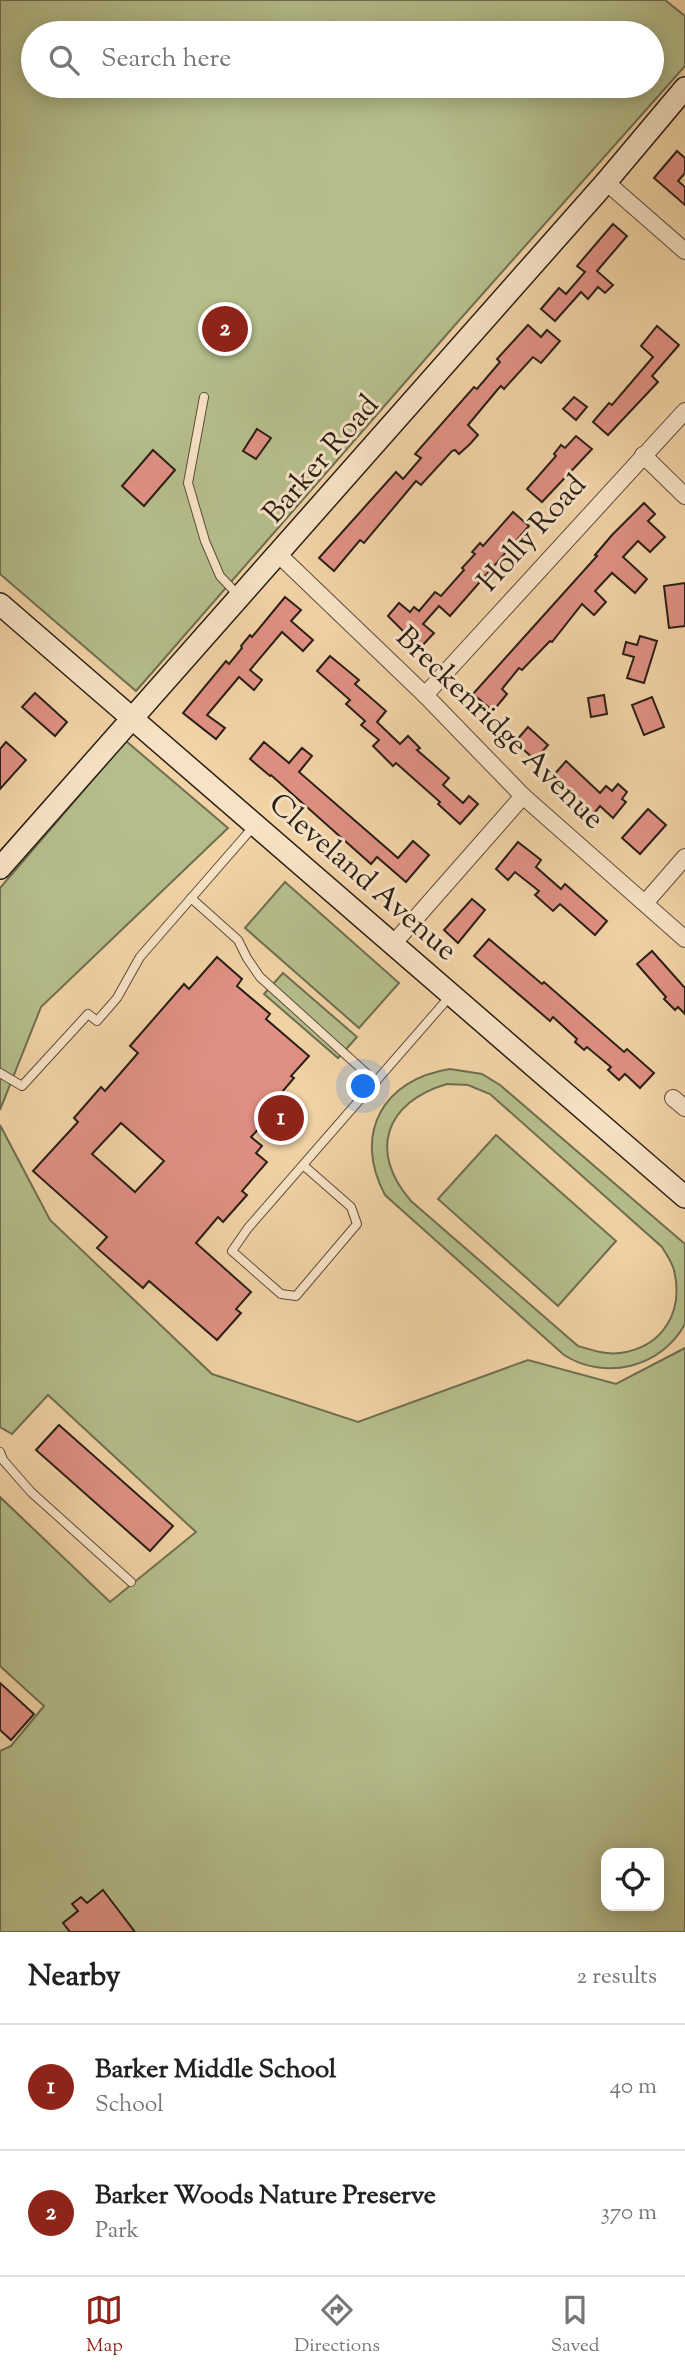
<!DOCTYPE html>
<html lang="en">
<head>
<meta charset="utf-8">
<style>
  body { margin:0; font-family:"Sorts Mill Goudy",serif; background:#f2f2f2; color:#222 }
  .controls { position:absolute; right:21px; bottom:21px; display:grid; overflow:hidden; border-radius:14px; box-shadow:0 4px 18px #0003 }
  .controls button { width:63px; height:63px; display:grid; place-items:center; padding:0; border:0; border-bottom:2px solid #e0e0e0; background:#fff; color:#222; font:35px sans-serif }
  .you { position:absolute; left:364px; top:1087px; width:24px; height:24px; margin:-18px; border:5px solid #fff; border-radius:50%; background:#1a73e8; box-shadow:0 0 0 10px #1a73e833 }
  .badge { display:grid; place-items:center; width:46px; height:46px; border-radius:50%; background:#8f2418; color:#fff; font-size:23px; font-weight:700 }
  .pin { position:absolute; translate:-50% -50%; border:4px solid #fff; box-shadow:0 2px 7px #0006 }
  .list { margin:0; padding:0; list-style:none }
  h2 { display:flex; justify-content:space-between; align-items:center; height:91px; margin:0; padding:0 28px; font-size:30px }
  h2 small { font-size:23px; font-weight:400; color:#767676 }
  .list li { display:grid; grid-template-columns:46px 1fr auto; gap:21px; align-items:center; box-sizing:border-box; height:126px; padding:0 28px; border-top:2px solid #e0e0e0 }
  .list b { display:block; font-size:26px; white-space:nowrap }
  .list p { margin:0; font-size:23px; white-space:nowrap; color:#767676 }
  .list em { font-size:23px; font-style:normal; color:#767676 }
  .icon { flex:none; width:38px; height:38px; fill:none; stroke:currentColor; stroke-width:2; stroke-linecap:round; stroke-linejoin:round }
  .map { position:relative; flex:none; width:685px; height:1932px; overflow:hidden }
  .search { position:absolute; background:#fff; box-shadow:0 4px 18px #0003; left:21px; right:21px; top:21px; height:77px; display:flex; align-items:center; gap:18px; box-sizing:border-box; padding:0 24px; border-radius:38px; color:#767676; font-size:26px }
  .sheet { height:343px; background:#fff }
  nav { display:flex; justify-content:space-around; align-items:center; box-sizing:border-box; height:98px; border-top:2px solid #e0e0e0; background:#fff; font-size:19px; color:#767676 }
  nav a { display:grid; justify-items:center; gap:4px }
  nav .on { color:#8f2418 }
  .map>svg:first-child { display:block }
  .green { fill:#b5be8b; stroke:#6f6e51; stroke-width:2; fill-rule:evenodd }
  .building { fill:#e09083; stroke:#291f17; stroke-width:2; fill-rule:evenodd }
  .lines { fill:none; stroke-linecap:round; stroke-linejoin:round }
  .lane-casing { stroke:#5b4c3b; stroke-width:10 }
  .street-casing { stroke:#5b4c3b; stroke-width:18 }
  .secondary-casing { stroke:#291f17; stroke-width:24 }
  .lane { stroke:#f7e2c5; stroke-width:8 }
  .street { stroke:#f7e2c5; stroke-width:16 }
  .secondary { stroke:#f7e2c5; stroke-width:21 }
  .labels { text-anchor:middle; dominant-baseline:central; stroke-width:6; stroke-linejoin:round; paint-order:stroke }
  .street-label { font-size:30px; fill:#291f17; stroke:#f7e2c5 }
</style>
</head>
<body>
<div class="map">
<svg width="685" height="1932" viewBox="0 0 685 1932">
  <rect width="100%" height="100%" fill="#f2d3a6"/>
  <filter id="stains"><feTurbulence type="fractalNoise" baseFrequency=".00286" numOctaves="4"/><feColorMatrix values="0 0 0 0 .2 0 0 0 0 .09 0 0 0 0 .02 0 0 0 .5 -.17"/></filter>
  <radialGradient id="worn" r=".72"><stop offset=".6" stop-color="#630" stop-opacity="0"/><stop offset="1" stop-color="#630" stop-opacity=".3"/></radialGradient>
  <g class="green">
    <path d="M0 0H665L685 16V66L455 325 136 691 0 574ZM33 33H652V86H33Z"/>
    <polygon points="126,741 228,828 41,1007 0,1110 0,888"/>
    <polygon points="285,882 399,983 359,1028 245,928"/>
    <polygon points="283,973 357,1037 338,1058 264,994"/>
    <path d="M450 1069 482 1074 500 1085 685 1244V1324C661 1368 605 1381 564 1355L385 1195C352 1133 384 1079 450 1069ZM447 1084 468 1085 490 1094 662 1247C666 1254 672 1262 674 1270 684 1312 663 1347 620 1353 606 1355 591 1350 578 1346L411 1201C368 1152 385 1102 447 1084Z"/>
    <path d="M0 1125 50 1220 212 1374 358 1422 528 1360 616 1384 685 1348V1932H0V1751L11 1746 44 1706 0 1666V1497L110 1602 196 1532 48 1395 12 1434 0 1427ZM606 1853H659V1906H606Z"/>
    <polygon points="496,1135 616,1241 558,1306 438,1199"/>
  </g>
  <g class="building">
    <polygon points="677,151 685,158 685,173 678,181 685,187 685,205 654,178"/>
    <polygon points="613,224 627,236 597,271 613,285 605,293 598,287 588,299 581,292 555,321 541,309 559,288 566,294 585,272 577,266"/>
    <polygon points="528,325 541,337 547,330 560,341 541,363 533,357 504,389 501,386 498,389 468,425 478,435 470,444 459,454 455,450 452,451 421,485 416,481 364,543 360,540 334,571 319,558 396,472 403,479 421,458 415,454 474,387 477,389 500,362 497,359"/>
    <polygon points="657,326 679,345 652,376 658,382 608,435 593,422 609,403 612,405 653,357 641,346"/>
    <polygon points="574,397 587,407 576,420 563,409"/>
    <polygon points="257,429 271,438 256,459 243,451"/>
    <polygon points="576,436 592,449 542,502 527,489 556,456 554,454 561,445 565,448"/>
    <polygon points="153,450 175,470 144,506 122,486"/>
    <polygon points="644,503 655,514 648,521 665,537 650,552 638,541 623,557 647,579 635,593 612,573 595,591 606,602 594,615 582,604 552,642 550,641 522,670 519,668 502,689 507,694 493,711 473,694 597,556 595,555 612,535"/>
    <polygon points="513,512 529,526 450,616 439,606 423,624 434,633 420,648 388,616 399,603 410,612 414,607 419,611 435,592 441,596 464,570 462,568 475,554 472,552 480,543 483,546"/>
    <polygon points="685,583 685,626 669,628 664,586"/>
    <polygon points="285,597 301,610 291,621 313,640 303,651 282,632 250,670 262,680 254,690 239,677 207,715 225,728 216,739 183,713 226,661 229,664 242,648 241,646 250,635 252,637"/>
    <polygon points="640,636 657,641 644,683 627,678 634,657 623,654 626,642 637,645"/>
    <polygon points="330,656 359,680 355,684 386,711 377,722 400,744 408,736 420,748 417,750 449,778 443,785 463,803 469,796 478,804 460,824 438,804 440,802 396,763 393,766 373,746 379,740 361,725 365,721 346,704 350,700 317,671"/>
    <polygon points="35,693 67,722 55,736 22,707"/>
    <polygon points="604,695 607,714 591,717 588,698"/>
    <polygon points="652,697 664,727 644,735 632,705"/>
    <polygon points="528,727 548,745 535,760 515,742"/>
    <polygon points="6,742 26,760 0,789 0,749"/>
    <polygon points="264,742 289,763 302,748 312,756 299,772 398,858 413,841 429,855 406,882 377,857 371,864 271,775 270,776 250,759"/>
    <polygon points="566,761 600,793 606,786 612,791 618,784 627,792 622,799 626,802 613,818 600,806 591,817 579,807 582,803 553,776"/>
    <polygon points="648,809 666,825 640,854 622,838"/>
    <polygon points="518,842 541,860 536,867 561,889 565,884 607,921 595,935 560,904 553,911 535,895 539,891 515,872 508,880 496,869"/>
    <polygon points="472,899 485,910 458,943 444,930"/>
    <polygon points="489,939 542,984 544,982 624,1052 627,1049 654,1073 640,1088 625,1074 619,1080 608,1070 611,1067 587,1047 584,1050 575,1042 577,1039 553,1017 550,1021 474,956"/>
    <polygon points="652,951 685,988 685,1014 678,1007 675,1010 664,999 666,997 637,964"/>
    <path d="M217 957 242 979 237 986 270 1014 266 1019 309 1056 291 1076 294 1078 260 1118 265 1122 251 1137 262 1146 256 1153 267 1162 242 1191 247 1195 223 1222 218 1217 196 1243 251 1292 236 1309 241 1313 217 1340 149 1281 143 1288 97 1248 107 1237 33 1171 78 1122 74 1118 101 1087 105 1091 138 1053 130 1046 184 984 189 989ZM121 1123 164 1161 135 1192 92 1154Z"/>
    <polygon points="59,1425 173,1526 150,1551 36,1450"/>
    <polygon points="0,1683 34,1714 11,1740 0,1730"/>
    <polygon points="103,1890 135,1932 70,1932 63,1923 78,1911 72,1904 81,1897 87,1903"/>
  </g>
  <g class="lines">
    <defs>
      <g id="lane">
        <polyline points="204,397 188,483 205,541 220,576 238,595"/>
        <polyline points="191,898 238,940 247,958 260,977 376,1082"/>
        <polyline points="0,1073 22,1086 88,1014 97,1021 117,998 140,957 254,826"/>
        <polyline points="303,1165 351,1207 357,1224 296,1296 281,1294 232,1251 248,1228 451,995"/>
        <polyline points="0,1452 3,1460 31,1492 131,1582"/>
      </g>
      <g id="street">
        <polyline points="606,182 685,251"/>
        <polyline points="643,455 685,496"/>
        <polyline points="278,554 425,695 523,796 685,939"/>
        <polyline points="425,695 685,411"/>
        <polyline points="645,903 685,857"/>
        <polyline points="393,944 523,796"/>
        <polyline points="673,1098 685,1108"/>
      </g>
      <g id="secondary">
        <polyline points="0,604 685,1197"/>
        <polyline points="0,868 606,182 685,88"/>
      </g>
    </defs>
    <use href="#lane" class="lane-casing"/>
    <use href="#street" class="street-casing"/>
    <use href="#secondary" class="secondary-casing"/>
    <use href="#lane" class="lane"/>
    <use href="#street" class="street"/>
    <use href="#secondary" class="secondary"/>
  </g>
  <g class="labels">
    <g class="street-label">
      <text transform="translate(322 460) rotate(-49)">Barker Road</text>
      <text transform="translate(533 534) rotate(-48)">Holly Road</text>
      <text transform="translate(499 729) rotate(44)">Breckenridge Avenue</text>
      <text transform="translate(362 878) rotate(41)">Cleveland Avenue</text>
    </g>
  </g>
  <rect width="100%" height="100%" filter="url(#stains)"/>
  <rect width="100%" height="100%" fill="url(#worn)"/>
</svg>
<div class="controls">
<button><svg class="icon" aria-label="locate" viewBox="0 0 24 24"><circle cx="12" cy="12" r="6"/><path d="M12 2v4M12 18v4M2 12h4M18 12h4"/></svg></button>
</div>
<div class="you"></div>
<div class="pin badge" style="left:281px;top:1118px">1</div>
<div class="pin badge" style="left:225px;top:329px">2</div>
<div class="search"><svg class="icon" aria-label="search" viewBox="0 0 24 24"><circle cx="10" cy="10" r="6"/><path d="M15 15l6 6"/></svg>Search here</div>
</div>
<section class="sheet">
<h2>Nearby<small>2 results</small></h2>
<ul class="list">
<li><span class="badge">1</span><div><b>Barker Middle School</b><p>School</p></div><em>40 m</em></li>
<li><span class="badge">2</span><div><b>Barker Woods Nature Preserve</b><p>Park</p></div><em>370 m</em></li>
</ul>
</section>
<nav>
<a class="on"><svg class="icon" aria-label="map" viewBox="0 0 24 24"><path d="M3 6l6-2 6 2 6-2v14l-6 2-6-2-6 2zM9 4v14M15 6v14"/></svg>Map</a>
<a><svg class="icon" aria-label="directions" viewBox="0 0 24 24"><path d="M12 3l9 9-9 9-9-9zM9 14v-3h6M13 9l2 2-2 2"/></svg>Directions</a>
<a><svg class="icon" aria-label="saved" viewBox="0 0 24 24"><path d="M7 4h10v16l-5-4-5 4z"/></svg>Saved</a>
</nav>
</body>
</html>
